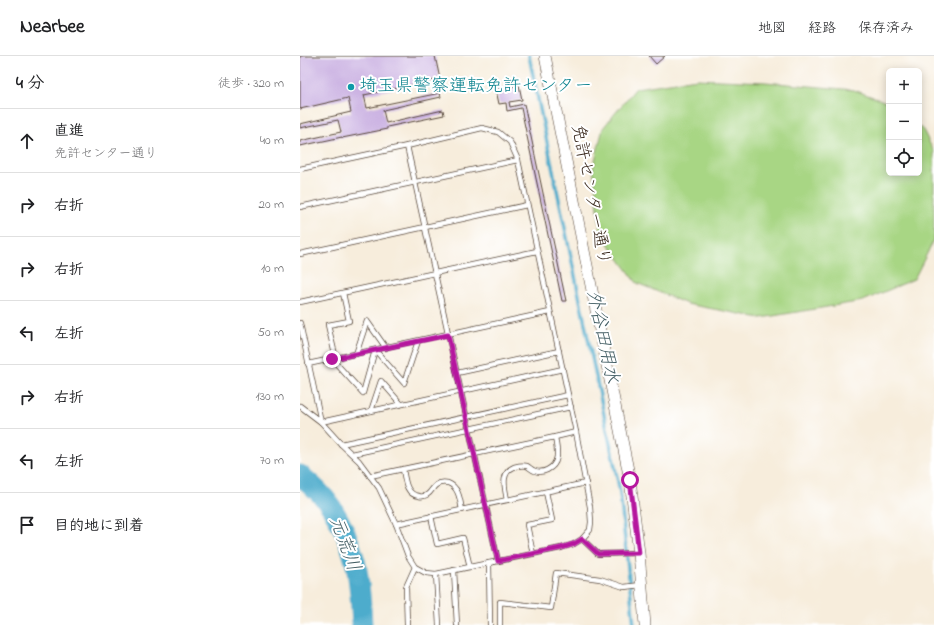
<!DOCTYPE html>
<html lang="ja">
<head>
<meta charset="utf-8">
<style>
  body { margin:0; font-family:"Indie Flower","Klee One",sans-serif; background:#f2f2f2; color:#202124 }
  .controls { position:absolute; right:12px; top:12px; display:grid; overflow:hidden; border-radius:6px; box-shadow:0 2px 10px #0003 }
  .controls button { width:36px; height:36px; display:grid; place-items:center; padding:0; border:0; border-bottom:1px solid #e0e0e0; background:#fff; color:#202124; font:20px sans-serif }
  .stop { position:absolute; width:12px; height:12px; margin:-9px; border:3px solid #b5179e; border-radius:50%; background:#fff }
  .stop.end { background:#b5179e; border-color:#fff; box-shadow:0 1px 4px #0008 }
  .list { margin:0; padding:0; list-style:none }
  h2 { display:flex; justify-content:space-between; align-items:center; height:52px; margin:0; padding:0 16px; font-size:17px }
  h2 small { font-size:13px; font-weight:400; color:#757577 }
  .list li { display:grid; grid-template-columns:26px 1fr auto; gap:12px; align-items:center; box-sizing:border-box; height:64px; padding:0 16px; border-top:1px solid #e0e0e0 }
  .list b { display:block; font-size:15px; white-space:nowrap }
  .list p { margin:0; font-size:13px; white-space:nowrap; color:#757577 }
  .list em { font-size:13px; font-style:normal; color:#757577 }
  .icon { flex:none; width:22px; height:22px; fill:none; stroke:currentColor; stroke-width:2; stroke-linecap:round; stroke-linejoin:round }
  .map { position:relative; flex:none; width:634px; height:569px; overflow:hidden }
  header { display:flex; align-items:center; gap:24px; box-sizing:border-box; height:56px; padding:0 20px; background:#fff; border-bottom:1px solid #e0e0e0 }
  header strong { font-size:19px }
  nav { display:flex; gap:22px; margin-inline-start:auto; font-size:14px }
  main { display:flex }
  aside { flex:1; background:#fff }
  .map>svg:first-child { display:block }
  .green { fill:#a8d684; stroke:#728051 }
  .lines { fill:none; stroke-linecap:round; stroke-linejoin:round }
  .stream { stroke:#4eaccc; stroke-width:3.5 }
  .river { stroke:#4eaccc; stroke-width:21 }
  .building { fill:#cab1e2 }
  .service-casing { stroke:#57473a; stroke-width:6 }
  .tertiary-casing { stroke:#57473a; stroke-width:12 }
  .service { stroke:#fff; stroke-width:4.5 }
  .tertiary { stroke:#fff; stroke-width:11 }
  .route { stroke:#b5179e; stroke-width:5 }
  .culture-dot { fill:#0f9aa8; stroke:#fff; stroke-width:1.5 }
  .labels { text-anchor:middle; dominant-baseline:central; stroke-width:4; stroke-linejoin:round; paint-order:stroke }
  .culture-label { font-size:18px; fill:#0d838f; stroke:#fff; text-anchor:start }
  .street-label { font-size:18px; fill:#3b2a1e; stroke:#fff }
  .water-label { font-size:19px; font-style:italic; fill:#435e64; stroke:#fff }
</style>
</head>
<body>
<header>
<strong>Nearbee</strong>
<nav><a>地図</a><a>経路</a><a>保存済み</a></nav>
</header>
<main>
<aside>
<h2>4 分<small>徒歩 · 320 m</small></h2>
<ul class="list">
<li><svg class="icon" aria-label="ahead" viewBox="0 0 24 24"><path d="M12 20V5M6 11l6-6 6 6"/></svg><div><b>直進</b><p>免許センター通り</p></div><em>40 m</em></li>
<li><svg class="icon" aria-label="right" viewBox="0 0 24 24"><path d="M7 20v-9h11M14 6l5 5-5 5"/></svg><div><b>右折</b></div><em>20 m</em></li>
<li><svg class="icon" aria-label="right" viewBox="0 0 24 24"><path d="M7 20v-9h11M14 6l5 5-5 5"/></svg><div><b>右折</b></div><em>10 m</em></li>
<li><svg class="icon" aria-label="left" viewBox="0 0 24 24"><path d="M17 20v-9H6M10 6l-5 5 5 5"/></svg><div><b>左折</b></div><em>50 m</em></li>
<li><svg class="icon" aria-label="right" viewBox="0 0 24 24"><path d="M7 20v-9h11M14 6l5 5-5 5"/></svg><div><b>右折</b></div><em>130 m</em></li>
<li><svg class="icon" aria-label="left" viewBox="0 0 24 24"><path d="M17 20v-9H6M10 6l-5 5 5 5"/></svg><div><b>左折</b></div><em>70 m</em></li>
<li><svg class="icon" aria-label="arrive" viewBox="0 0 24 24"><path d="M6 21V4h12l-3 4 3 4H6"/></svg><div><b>目的地に到着</b></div></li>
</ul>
</aside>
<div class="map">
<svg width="634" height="569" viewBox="0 0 634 569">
  <rect width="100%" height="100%" fill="#fff"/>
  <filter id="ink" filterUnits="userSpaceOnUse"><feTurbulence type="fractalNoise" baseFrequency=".025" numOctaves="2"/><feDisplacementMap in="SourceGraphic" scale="8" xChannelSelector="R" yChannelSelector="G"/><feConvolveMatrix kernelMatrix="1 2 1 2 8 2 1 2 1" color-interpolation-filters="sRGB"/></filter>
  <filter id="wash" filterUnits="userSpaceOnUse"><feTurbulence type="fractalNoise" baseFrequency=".012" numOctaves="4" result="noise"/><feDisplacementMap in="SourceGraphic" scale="16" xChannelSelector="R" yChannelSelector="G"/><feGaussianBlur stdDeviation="0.9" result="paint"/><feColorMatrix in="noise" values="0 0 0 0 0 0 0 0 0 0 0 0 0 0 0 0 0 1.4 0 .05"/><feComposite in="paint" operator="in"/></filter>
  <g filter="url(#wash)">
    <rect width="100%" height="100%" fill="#f7eddc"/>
    <polygon class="green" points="397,23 465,26 554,34 589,47 589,117 619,117 619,70 623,74 634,96 634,184 614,223 563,245 461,262 387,248 337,227 301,178 293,112 303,72 336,32"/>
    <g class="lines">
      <polyline class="stream" points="229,0 317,421 320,437 334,569"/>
      <path class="river" d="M0 419C11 428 22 438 30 449 41 466 50 486 55 505 60 525 61 548 62 569"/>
    </g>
    <g id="blocks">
      <g class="building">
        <polygon points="0,0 135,0 140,23 64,39 67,52 140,37 141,41 83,54 86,67 143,54 144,59 87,71 87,73 42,82 42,81 0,90 0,85 41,76 38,64 0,72 0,68 51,56 48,42 0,53"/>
        <polygon points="349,0 365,0 356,8"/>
        <polygon points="219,29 222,44 209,46 210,51 224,48 266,245 262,245 221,52 207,55 206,47 199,48 196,34"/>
      </g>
    </g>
  </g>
  <g filter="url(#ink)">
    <use href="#blocks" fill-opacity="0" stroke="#57473a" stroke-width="1"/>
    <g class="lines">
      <defs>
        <g id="service">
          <polyline points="107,90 198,505"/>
          <polyline points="0,113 107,90 182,72 198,76 210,86 218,104 276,376 290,451 291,466 290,474 282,483 274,488 261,492 136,518 126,517 115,511 108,500 96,468 79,432 59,405 41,388 21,366 0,350"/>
          <polyline points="0,151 218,104"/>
          <polyline points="0,198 227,149"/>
          <polyline points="0,246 237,195"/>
          <polyline points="0,267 21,366 263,313"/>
          <polyline points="75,294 104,327 118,285"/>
          <polyline points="56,298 67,265 86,292"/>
          <polyline points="32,303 63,337 75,294"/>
          <polyline points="36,303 28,269 49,265 43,237"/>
          <polyline points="8,308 250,256"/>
          <polyline points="157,317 259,295"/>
          <polyline points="71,355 81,325 101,348"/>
          <polyline points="41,388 268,339"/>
          <polyline points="52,398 271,351"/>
          <path d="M103 413C105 424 106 439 119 440 121 441 126 440 128 438 131 436 133 431 136 429 140 426 144 426 148 427 159 431 160 444 162 454"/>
          <polyline points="70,420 255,381 276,376"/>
          <path d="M207 444C205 432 200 417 214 411 218 410 223 409 227 410 229 411 232 414 235 415 238 416 243 416 247 414 261 407 257 394 255 381"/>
          <polyline points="131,460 137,488 163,482 170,511"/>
          <polyline points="96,468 286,427"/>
          <polyline points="282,483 298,498 339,497"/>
          <polyline points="233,498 227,469 252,464 246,436"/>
          <polyline points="189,507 190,569"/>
          <polyline points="154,514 157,569"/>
          <polyline points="136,518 139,569"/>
          <polyline points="107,569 106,531 115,511"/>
          <polyline points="200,569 200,546 251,552 256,517 300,523 324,531 341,529"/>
        </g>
        <polyline id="tertiary" points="245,0 330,424 339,497 345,569"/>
      </defs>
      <use href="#service" class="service-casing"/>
      <use href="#tertiary" class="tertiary-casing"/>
      <use href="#service" class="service"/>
      <use href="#tertiary" class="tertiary"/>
    </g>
  </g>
  <g class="lines" filter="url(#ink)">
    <polyline class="route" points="32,303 148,279 198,505 261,492 274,488 282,483 298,498 339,497 330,424"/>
  </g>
  <circle class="culture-dot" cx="51" cy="31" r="4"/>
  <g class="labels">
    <g class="culture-label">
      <text x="59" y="31">埼玉県警察運転免許センター</text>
    </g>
    <g class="street-label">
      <text transform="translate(290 139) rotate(79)">免許センター通り</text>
    </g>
    <g class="water-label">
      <text transform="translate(302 281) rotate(78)">外谷田用水</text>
      <text transform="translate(44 488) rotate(70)">元荒川</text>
    </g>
  </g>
</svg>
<div class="controls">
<button>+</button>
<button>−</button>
<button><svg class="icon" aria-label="locate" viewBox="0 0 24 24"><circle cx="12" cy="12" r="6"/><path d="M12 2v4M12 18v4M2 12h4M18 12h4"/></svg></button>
</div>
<div class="stop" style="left:330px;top:424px"></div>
<div class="stop end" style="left:32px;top:303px"></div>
</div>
</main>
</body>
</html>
